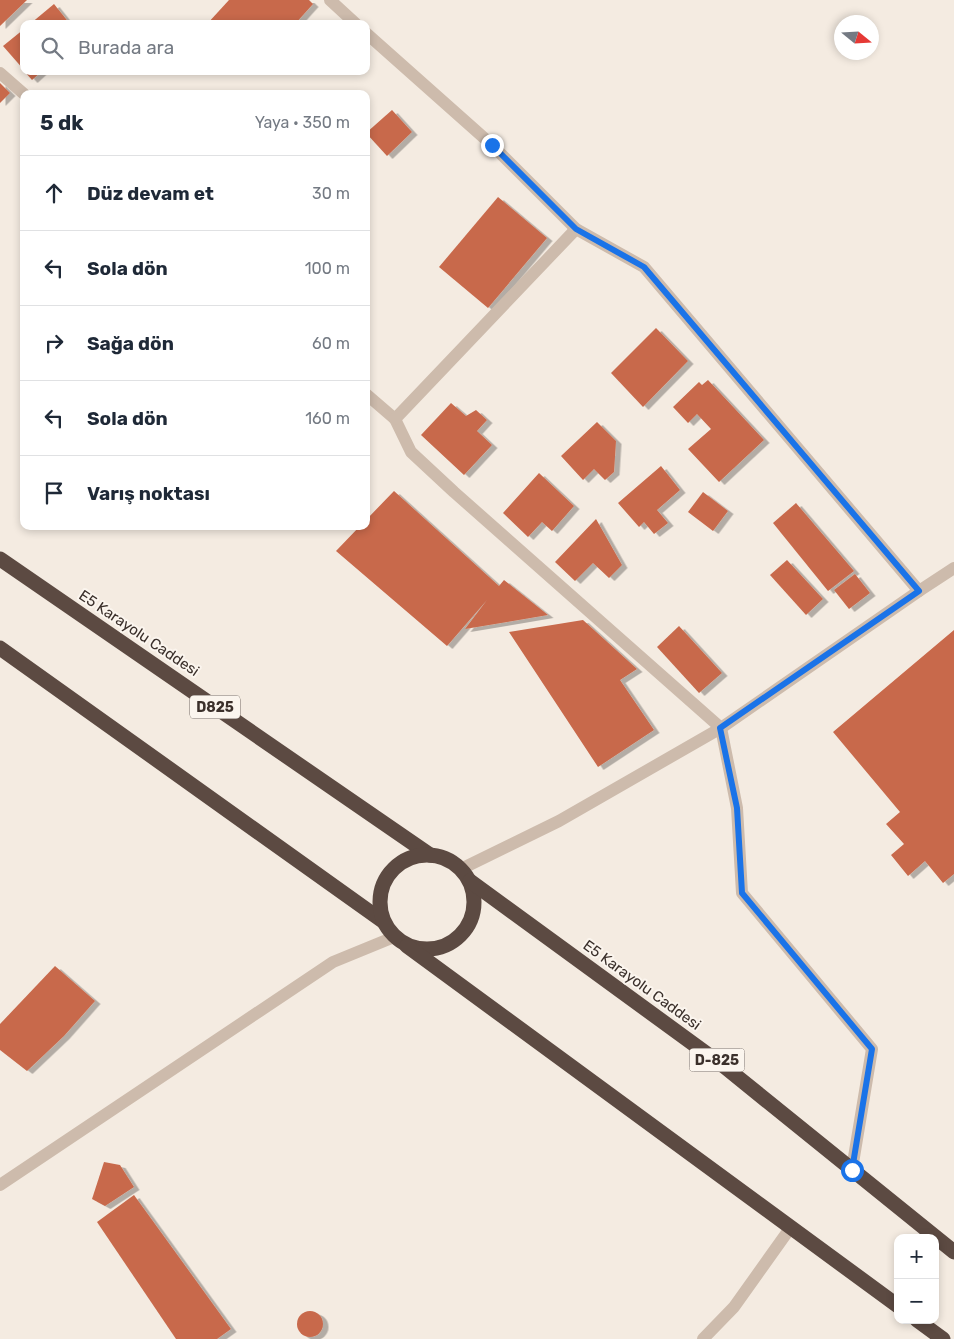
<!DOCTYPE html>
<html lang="tr">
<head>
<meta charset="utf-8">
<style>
  body { margin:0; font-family:Rubik,sans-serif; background:#f2f2f3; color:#1f2937 }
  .controls { position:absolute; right:15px; bottom:15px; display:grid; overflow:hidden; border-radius:10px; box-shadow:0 2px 8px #0003 }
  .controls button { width:45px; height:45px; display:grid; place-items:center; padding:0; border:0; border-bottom:1px solid #e0e1e3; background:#fff; color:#1f2937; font:25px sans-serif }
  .compass { position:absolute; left:834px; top:15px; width:45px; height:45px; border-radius:50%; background:#fff; box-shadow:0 2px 8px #0003; rotate:108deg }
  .stop { position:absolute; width:15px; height:15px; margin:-11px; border:4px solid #1a73e8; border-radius:50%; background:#fff }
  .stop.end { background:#1a73e8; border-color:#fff; box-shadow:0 1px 5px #0008 }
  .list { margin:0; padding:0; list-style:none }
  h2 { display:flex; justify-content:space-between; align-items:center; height:65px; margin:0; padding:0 20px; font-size:21px }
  h2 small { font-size:16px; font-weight:400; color:#747a83 }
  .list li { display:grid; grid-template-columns:32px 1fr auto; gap:15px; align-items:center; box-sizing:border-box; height:75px; padding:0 20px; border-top:1px solid #e0e1e3 }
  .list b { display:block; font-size:19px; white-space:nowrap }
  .list em { font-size:16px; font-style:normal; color:#747a83 }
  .icon { flex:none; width:28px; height:28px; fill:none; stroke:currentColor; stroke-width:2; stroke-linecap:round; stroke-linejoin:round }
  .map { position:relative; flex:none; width:954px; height:1339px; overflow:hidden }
  .search { position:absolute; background:#fff; box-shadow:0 2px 8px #0003; left:20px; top:20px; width:350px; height:55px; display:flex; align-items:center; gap:12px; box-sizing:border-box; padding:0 18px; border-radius:10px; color:#747a83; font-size:19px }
  .panel { position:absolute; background:#fff; box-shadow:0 2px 8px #0003; left:20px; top:90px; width:350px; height:440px; border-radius:10px }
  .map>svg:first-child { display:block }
  .building { fill:#c8694b; filter:url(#shadow) }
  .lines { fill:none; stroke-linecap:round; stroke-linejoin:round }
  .minor { stroke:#cdbbac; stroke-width:12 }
  .highway { stroke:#5c4a42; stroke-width:15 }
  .route { stroke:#1a73e8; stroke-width:6 }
  .labels { text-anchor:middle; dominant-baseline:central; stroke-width:4; stroke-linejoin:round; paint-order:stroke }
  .shield { fill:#fbf5ee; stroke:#756b66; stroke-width:1 }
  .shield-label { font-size:14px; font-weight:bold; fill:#3b302b }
  .street-label { font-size:15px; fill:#3b302b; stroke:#fbf5ee }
</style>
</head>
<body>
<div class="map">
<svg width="954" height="1339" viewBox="0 0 954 1339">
  <defs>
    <filter id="shadow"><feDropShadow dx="5.5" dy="3" stdDeviation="0" flood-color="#0004"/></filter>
  </defs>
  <rect width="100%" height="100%" fill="#f4ebe1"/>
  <g class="building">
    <polygon points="0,0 27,0 0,26"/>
    <polygon points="229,0 309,0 313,4 295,24 207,24"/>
    <polygon points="54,4 70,24 30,24"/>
    <polygon points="24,29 24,70 3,46"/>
    <polygon points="24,71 42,71 32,80"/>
    <polygon points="0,83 10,93 0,103"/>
    <polygon points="392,110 412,132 387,156 366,133"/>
    <polygon points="498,197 547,238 488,308 439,267"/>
    <polygon points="656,328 688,361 643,407 611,373"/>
    <polygon points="708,380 764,440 719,482 688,449 711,429 697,414 688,423 673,407 699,382 702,385"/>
    <polygon points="451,403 466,416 476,410 487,420 477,431 492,445 464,475 421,435"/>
    <polygon points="597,422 616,441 614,472 605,480 594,469 583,480 561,456"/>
    <polygon points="661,466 680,490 657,510 668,523 654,534 644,522 639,527 618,503"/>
    <polygon points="539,473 574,506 552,531 542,522 528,537 503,513"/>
    <polygon points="394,491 499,586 504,580 548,615 465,629 487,600 447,646 336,551 360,526 366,526 366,520"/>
    <polygon points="703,492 728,511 713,531 688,512"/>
    <polygon points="796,503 854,571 828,591 773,523"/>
    <polygon points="596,519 622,565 609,578 593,563 575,581 555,562"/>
    <polygon points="787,560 823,599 806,615 770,575"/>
    <polygon points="855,574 870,593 849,609 834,590"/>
    <polygon points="583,620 637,669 620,680 654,730 598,767 509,632"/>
    <polygon points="679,626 722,673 699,693 657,647"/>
    <polygon points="954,630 954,874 943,883 925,861 908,876 891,855 904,844 886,824 900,812 833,732"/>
    <polygon points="55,966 95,1001 64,1036 27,1071 0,1050 0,1024"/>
    <polygon points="104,1162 120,1165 134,1187 105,1206 92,1199"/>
    <polygon points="134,1195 231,1329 217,1339 176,1339 97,1222"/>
    <circle cx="310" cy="1324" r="13"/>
  </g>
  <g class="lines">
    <g class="minor">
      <polyline points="330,0 356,24"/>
      <polyline points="366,33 492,145 576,229 644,267 919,591 916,592"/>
      <polyline points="0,73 24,94"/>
      <polyline points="366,394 395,419 411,452 454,492 721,728 737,808 742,893 872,1049 852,1169"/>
      <polyline points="395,419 576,229"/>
      <polyline points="461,869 559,821 721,728 919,591 954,568"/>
      <polyline points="0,1185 333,962 394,937"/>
      <polyline points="703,1339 734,1307 791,1227"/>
    </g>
    <g class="highway">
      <polyline points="0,559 430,855"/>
      <polyline points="0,648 384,922"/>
      <circle cx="427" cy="902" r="47"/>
      <polyline points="470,881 725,1067 954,1252"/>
      <polyline points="407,946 898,1306"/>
      <polyline points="917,1320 943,1339"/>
    </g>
  </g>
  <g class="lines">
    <polyline class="route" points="492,145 576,229 644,267 919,591 720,728 737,808 742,893 872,1049 852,1170"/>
  </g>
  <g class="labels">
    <g class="shield">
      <rect x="190" y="695.5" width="50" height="23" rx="4"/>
      <rect x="689.5" y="1048.5" width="55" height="23" rx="4"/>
    </g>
    <g class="shield-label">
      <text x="215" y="707">D825</text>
      <text x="717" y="1060">D-825</text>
    </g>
    <g class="street-label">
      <text transform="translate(139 633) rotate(34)">E5 Karayolu Caddesi</text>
      <text transform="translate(642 985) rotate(36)">E5 Karayolu Caddesi</text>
    </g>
  </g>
</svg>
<div class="controls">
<button>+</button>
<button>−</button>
</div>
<svg class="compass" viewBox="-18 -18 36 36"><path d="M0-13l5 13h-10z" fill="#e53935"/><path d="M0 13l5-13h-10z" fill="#747a83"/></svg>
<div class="stop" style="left:852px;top:1170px"></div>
<div class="stop end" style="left:492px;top:145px"></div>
<div class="search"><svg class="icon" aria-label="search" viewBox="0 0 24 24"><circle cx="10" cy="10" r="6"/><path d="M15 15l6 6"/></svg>Burada ara</div>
<section class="panel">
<h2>5 dk<small>Yaya · 350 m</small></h2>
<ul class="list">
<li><svg class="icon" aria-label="ahead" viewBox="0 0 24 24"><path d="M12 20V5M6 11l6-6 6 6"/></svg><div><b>Düz devam et</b></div><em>30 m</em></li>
<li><svg class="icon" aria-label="left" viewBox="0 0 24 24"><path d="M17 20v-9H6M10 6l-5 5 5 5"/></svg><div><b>Sola dön</b></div><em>100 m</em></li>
<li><svg class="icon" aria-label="right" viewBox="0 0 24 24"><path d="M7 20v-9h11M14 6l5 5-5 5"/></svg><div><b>Sağa dön</b></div><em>60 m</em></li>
<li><svg class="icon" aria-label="left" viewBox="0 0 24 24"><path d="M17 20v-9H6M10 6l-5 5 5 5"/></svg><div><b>Sola dön</b></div><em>160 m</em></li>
<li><svg class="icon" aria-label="arrive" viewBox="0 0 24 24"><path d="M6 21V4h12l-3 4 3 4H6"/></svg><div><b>Varış noktası</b></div></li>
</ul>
</section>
</div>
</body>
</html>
